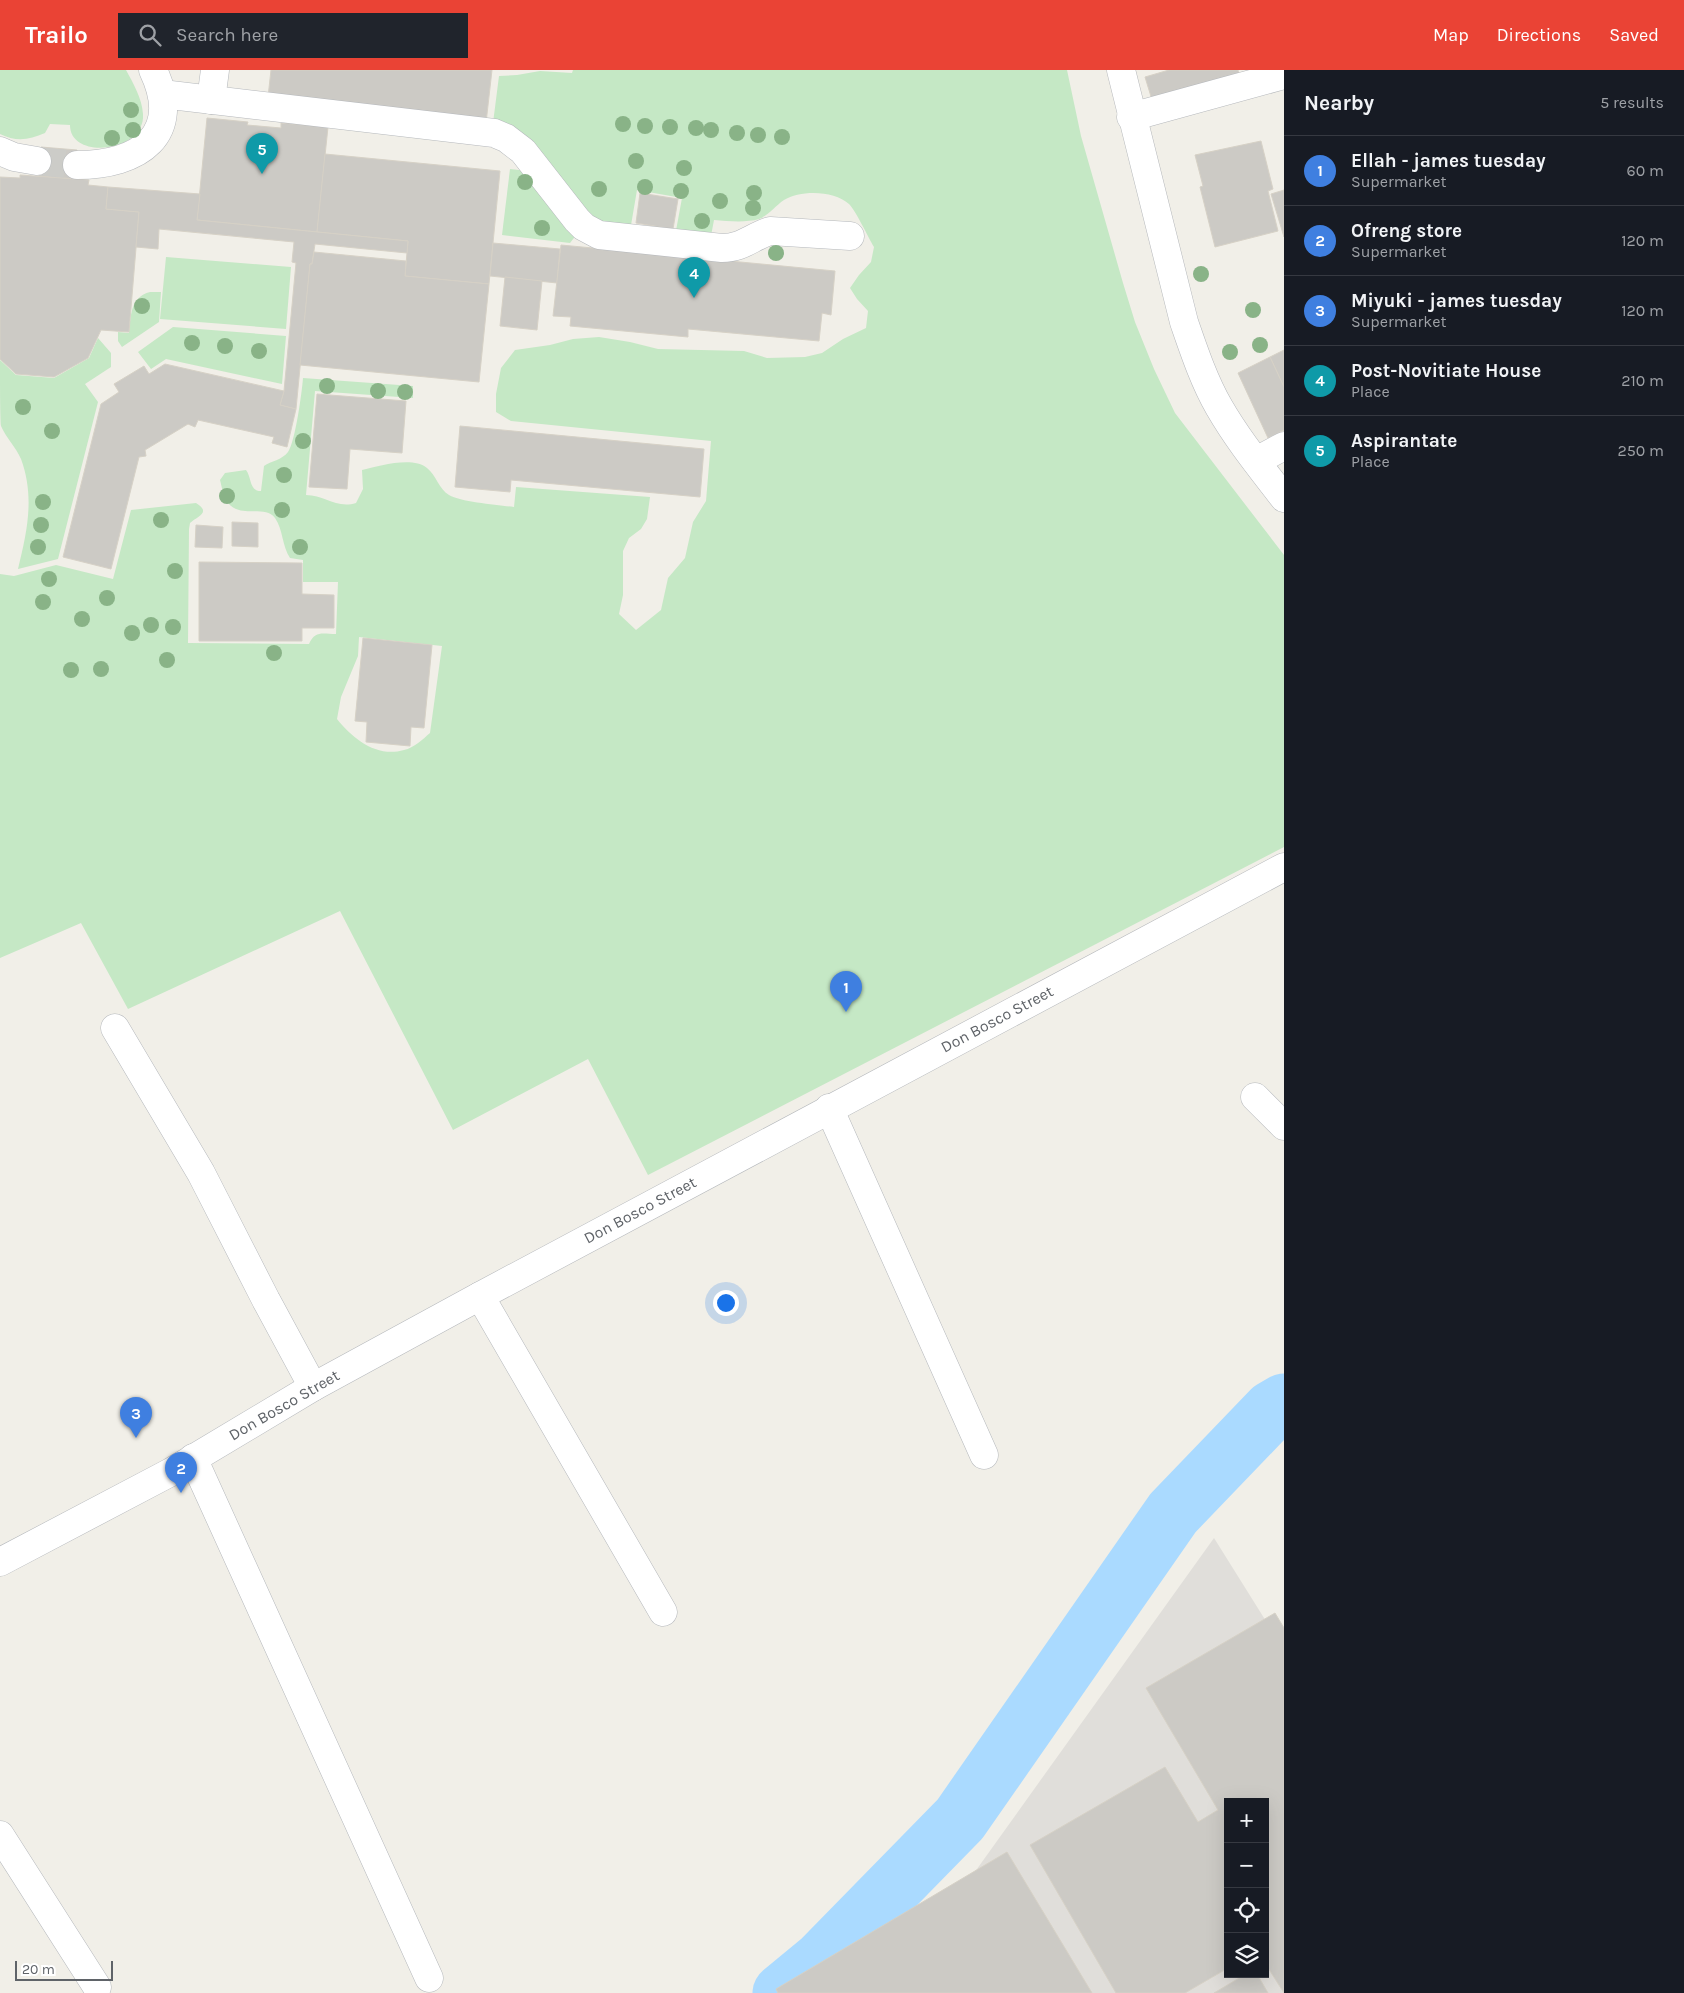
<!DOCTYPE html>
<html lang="en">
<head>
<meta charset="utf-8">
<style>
  body { margin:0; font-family:Karla,sans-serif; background:#20242c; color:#f1f3f6 }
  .controls { position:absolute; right:15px; bottom:15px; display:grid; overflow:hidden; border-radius:0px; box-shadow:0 5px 20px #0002 }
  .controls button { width:45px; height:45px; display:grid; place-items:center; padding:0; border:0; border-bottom:1px solid #363941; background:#171b24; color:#f1f3f6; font:25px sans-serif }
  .scale { position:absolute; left:15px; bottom:12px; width:98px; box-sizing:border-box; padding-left:5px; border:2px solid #5f6368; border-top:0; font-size:14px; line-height:18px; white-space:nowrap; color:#5f6368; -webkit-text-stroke:4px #fff; paint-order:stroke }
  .you { position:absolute; left:725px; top:1232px; width:18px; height:18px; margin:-12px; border:4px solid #fff; border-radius:50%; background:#1a73e8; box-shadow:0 0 0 8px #1a73e833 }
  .badge { display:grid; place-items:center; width:32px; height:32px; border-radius:50%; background:#ea4335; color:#fff; font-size:16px; font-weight:700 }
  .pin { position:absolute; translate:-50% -41px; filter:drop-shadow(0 1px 2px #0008) }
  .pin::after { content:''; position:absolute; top:26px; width:18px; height:15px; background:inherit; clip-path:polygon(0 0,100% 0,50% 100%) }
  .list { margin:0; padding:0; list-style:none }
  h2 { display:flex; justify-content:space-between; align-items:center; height:65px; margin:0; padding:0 20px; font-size:21px }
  h2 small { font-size:16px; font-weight:400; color:#9ea1a6 }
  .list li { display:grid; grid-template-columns:32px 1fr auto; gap:15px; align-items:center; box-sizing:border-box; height:70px; padding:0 20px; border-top:1px solid #363941 }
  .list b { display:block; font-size:19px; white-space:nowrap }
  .list p { margin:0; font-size:16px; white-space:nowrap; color:#9ea1a6 }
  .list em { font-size:16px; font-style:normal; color:#9ea1a6 }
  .icon { flex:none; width:28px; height:28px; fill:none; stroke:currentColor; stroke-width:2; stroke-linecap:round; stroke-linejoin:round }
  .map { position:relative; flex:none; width:1284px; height:1923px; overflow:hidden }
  header { display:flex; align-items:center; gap:30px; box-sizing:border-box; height:70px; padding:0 25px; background:#ea4335; color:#fff }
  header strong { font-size:24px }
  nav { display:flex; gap:28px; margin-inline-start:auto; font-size:18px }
  .search { width:350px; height:45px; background:#20242c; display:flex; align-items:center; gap:12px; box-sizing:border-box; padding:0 18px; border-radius:0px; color:#9ea1a6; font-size:19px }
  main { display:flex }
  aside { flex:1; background:#171b24 }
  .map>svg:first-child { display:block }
  .industrial { fill:#e0deda; fill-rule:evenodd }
  .green { fill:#c5e8c5; fill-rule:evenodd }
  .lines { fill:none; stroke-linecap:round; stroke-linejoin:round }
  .river { stroke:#aadaff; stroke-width:59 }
  .building { fill:#cccac5; stroke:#d6d1c6 }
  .minor-tunnel { stroke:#ccccc8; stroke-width:28; stroke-dasharray:28 14; stroke-linecap:butt }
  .minor-casing { stroke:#b5b8bc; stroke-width:29 }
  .minor { stroke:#fff; stroke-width:28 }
  .tree { fill:#89b387 }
  .labels { text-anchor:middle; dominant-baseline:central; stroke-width:5; stroke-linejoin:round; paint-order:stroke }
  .street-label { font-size:16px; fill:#5f6368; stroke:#fff }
</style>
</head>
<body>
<header>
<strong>Trailo</strong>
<div class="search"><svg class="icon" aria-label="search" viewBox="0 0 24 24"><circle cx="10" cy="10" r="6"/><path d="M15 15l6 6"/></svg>Search here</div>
<nav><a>Map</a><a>Directions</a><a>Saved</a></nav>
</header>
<main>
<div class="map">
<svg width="1284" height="1923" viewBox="0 0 1284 1923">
  <rect width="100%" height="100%" fill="#f1efe8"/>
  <path class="industrial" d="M1214 1468 1284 1580V1923H864L959 1824ZM1228 1732H1265V1904H1228Z"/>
  <g class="green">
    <path d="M0 0H126C133 13 142 28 143 44 146 82 70 91 70 55L50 54 45 63C29 70 16 72 0 64Z"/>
    <path d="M573 0H1067L1081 66 1123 213 1135 252 1154 299 1175 343 1284 485V777L648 1105 588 989 453 1060 340 841 128 939 81 853 0 888V504L14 506 56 495 113 509 131 440 196 433C212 443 197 446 190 453L189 459 188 573 309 574C315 560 323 564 336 564L338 512H303V490L290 488C282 476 283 459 275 448 265 434 241 449 228 433 223 427 222 417 220 410L225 403 246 400C252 408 249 421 261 421L264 396C271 391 282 390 288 382 295 373 302 322 303 308L413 316V328L315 321 306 425C325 425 336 439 356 433L363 419 362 400C378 396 413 386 427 398 436 405 439 419 449 425 461 432 498 435 514 437L516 417 650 427 647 449 641 459 629 468 623 481V525L619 544 636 560 661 540 668 508 685 488 693 452 706 431 711 371 511 351 496 342V324L501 298 515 280 550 275 573 269 599 267 630 272 658 279 744 281 767 288 805 287 822 283 843 269 866 258 868 241 857 229 850 218 859 205 871 192 874 177C868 167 856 141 849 134 834 120 800 120 784 130 775 136 769 145 759 149 745 153 728 151 714 150L710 171 675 166 682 128 637 120 630 161 599 157 493 53 499 6 517 5 540 1 572 3ZM359 567 442 576 430 663C423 669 414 678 404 680 377 688 353 669 337 649L341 627 358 586Z"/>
    <polygon points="510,99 528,101 577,164 570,173 502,165"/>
    <polygon points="166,187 291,197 286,259 160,249"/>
    <path d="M150 222H161L159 252 122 277 118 271V262L129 263C131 246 130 227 150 222Z"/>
    <polygon points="173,257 286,266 282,314 166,289 151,299 138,282"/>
    <path d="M98 268 111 283V297L85 314 98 332 58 489 18 499C27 462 35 427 21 389 16 377 6 368 1 356 0 350 0 301 0 290L16 305 54 308 89 288Z"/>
  </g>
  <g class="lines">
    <polyline class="river" points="782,1923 822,1890 960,1749 1173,1443 1272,1340 1284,1333"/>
  </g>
  <g class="building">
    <polygon points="271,0 492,0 486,53 268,27"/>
    <polygon points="1169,0 1238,0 1240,8 1153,33 1145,7"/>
    <polygon points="207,48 248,52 247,55 281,58 281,53 328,57 317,162 197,150"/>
    <polygon points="1261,71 1273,119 1268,121 1278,161 1215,177 1200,117 1203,116 1195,85"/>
    <polygon points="41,77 77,80 75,109 39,106"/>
    <polygon points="325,84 500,101 489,214 405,206 408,171 317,162"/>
    <polygon points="20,105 89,110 88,115 108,117 106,139 139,142 129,262 101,260 88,288 54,307 16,304 0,289 0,107 20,108"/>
    <polygon points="108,117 200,124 197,150 408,171 407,183 315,174 312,194 310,194 296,339 280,335 284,321 296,193 292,192 294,172 159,159 158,179 136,177 139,142 106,139"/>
    <polygon points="1284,120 1284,167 1271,124"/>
    <polygon points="640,123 678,129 673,159 636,153"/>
    <polygon points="493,173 560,179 557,213 490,206"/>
    <polygon points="561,175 835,201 831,245 822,243 819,271 688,259 688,267 570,256 571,247 553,246"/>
    <polygon points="314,182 406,191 405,206 489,214 479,312 300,295 310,194 312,194"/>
    <polygon points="505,207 542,211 537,260 500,256"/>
    <polygon points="1284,280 1284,317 1270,287"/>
    <polygon points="1270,287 1284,317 1284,360 1268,368 1238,303"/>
    <polygon points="165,294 284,321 280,335 296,339 287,377 272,373 274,367 198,350 195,357 188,354 145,380 146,386 139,387 111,499 63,487 101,334 119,322 114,314 144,296 149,304"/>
    <polygon points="317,324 406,331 402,383 350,379 347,419 309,417"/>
    <polygon points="460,356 704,379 700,427 511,410 510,422 455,417"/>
    <polygon points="232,452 258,453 258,477 232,476"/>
    <polygon points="196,455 223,457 222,478 195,477"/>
    <polygon points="199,492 302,493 302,524 334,525 334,558 302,558 302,571 199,571"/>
    <polygon points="363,568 432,575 424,658 411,657 410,676 366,672 367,652 355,651"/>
    <polygon points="1275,1543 1284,1558 1284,1923 1265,1893 1265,1732 1228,1732 1228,1898 1185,1923 1116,1923 1030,1775 1165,1697 1198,1752 1218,1740 1146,1618"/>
    <polygon points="1007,1782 1092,1923 778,1923 776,1919"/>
    <polygon points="1246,1904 1257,1904 1268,1923 1214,1923"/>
  </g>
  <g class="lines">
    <polyline class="minor-tunnel" points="37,91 77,95"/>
    <defs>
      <g id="minor">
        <path d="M1121 0 1184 252C1194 281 1204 311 1219 337 1238 370 1261 398 1284 428"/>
        <path d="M162 24 494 63 506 68 523 81 577 150 584 157 599 165 722 178C743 178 751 167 770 161L850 166"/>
        <polyline points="211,30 215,0"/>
        <polyline points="1131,47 1284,5"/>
        <polyline points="0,81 14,87 37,91"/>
        <path d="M77 95C139 95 184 65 153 0"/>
        <polyline points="1256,391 1284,376"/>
        <polyline points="115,958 201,1103 266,1230 313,1317"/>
        <polyline points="1255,1027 1284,1056"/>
        <polyline points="829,1038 984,1385"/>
        <polyline points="480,1226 663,1542"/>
        <polyline points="193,1388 429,1908"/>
        <polyline points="0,1492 171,1402 313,1317 480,1226 1284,797"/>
        <polyline points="0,1765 97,1917"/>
      </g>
    </defs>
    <use href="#minor" class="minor-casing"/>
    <use href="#minor" class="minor"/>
  </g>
  <g class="tree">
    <circle cx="131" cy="40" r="8"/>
    <circle cx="623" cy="54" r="8"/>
    <circle cx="645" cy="56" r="8"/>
    <circle cx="670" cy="57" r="8"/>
    <circle cx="696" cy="58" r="8"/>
    <circle cx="133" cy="60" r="8"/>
    <circle cx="711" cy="60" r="8"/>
    <circle cx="737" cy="63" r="8"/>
    <circle cx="758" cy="65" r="8"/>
    <circle cx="782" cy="67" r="8"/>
    <circle cx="112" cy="68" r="8"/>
    <circle cx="636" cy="91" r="8"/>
    <circle cx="684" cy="98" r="8"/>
    <circle cx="525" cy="112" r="8"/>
    <circle cx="645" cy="117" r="8"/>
    <circle cx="599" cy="119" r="8"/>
    <circle cx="681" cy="121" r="8"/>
    <circle cx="754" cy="123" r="8"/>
    <circle cx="720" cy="131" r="8"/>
    <circle cx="753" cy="138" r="8"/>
    <circle cx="702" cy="151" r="8"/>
    <circle cx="542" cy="158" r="8"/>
    <circle cx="776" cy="183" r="8"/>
    <circle cx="1201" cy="204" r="8"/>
    <circle cx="142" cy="236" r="8"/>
    <circle cx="1253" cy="240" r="8"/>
    <circle cx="192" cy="273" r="8"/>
    <circle cx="1260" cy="275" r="8"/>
    <circle cx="225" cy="276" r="8"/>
    <circle cx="259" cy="281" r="8"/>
    <circle cx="1230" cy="282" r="8"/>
    <circle cx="327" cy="316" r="8"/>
    <circle cx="378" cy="321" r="8"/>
    <circle cx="405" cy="322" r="8"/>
    <circle cx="23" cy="337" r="8"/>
    <circle cx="52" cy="361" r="8"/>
    <circle cx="303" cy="371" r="8"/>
    <circle cx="284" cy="405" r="8"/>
    <circle cx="227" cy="426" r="8"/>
    <circle cx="43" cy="432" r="8"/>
    <circle cx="282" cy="440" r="8"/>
    <circle cx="161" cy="450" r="8"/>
    <circle cx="41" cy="455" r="8"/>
    <circle cx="38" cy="477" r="8"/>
    <circle cx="300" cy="477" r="8"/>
    <circle cx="175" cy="501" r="8"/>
    <circle cx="49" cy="509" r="8"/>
    <circle cx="107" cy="528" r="8"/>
    <circle cx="43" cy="532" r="8"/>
    <circle cx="82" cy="549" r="8"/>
    <circle cx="151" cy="555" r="8"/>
    <circle cx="173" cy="557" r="8"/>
    <circle cx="132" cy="563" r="8"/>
    <circle cx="274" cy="583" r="8"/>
    <circle cx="167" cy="590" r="8"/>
    <circle cx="101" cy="599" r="8"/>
    <circle cx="71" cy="600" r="8"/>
  </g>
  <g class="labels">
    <g class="street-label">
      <text transform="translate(997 949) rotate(-28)">Don Bosco Street</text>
      <text transform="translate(640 1140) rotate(-28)">Don Bosco Street</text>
      <text transform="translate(284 1335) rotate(-30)">Don Bosco Street</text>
    </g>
  </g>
</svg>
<div class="controls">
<button>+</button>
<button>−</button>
<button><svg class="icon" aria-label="locate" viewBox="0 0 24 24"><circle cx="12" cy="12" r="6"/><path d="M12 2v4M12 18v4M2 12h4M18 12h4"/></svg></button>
<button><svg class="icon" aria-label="layers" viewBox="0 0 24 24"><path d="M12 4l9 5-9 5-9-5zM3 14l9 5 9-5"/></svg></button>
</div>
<div class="scale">20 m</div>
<div class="you"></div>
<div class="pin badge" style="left:846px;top:942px;background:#3f7fe0">1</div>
<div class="pin badge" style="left:181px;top:1423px;background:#3f7fe0">2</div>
<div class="pin badge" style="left:136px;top:1368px;background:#3f7fe0">3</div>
<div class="pin badge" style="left:694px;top:228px;background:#0f9aa8">4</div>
<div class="pin badge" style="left:262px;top:104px;background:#0f9aa8">5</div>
</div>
<aside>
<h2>Nearby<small>5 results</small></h2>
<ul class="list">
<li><span class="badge" style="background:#3f7fe0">1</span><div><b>Ellah - james tuesday</b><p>Supermarket</p></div><em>60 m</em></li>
<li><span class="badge" style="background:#3f7fe0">2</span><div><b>Ofreng store</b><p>Supermarket</p></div><em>120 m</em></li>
<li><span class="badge" style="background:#3f7fe0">3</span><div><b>Miyuki - james tuesday</b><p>Supermarket</p></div><em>120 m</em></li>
<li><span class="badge" style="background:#0f9aa8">4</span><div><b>Post-Novitiate House</b><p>Place</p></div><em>210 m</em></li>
<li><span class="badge" style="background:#0f9aa8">5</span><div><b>Aspirantate</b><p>Place</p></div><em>250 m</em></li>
</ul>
</aside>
</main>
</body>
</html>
